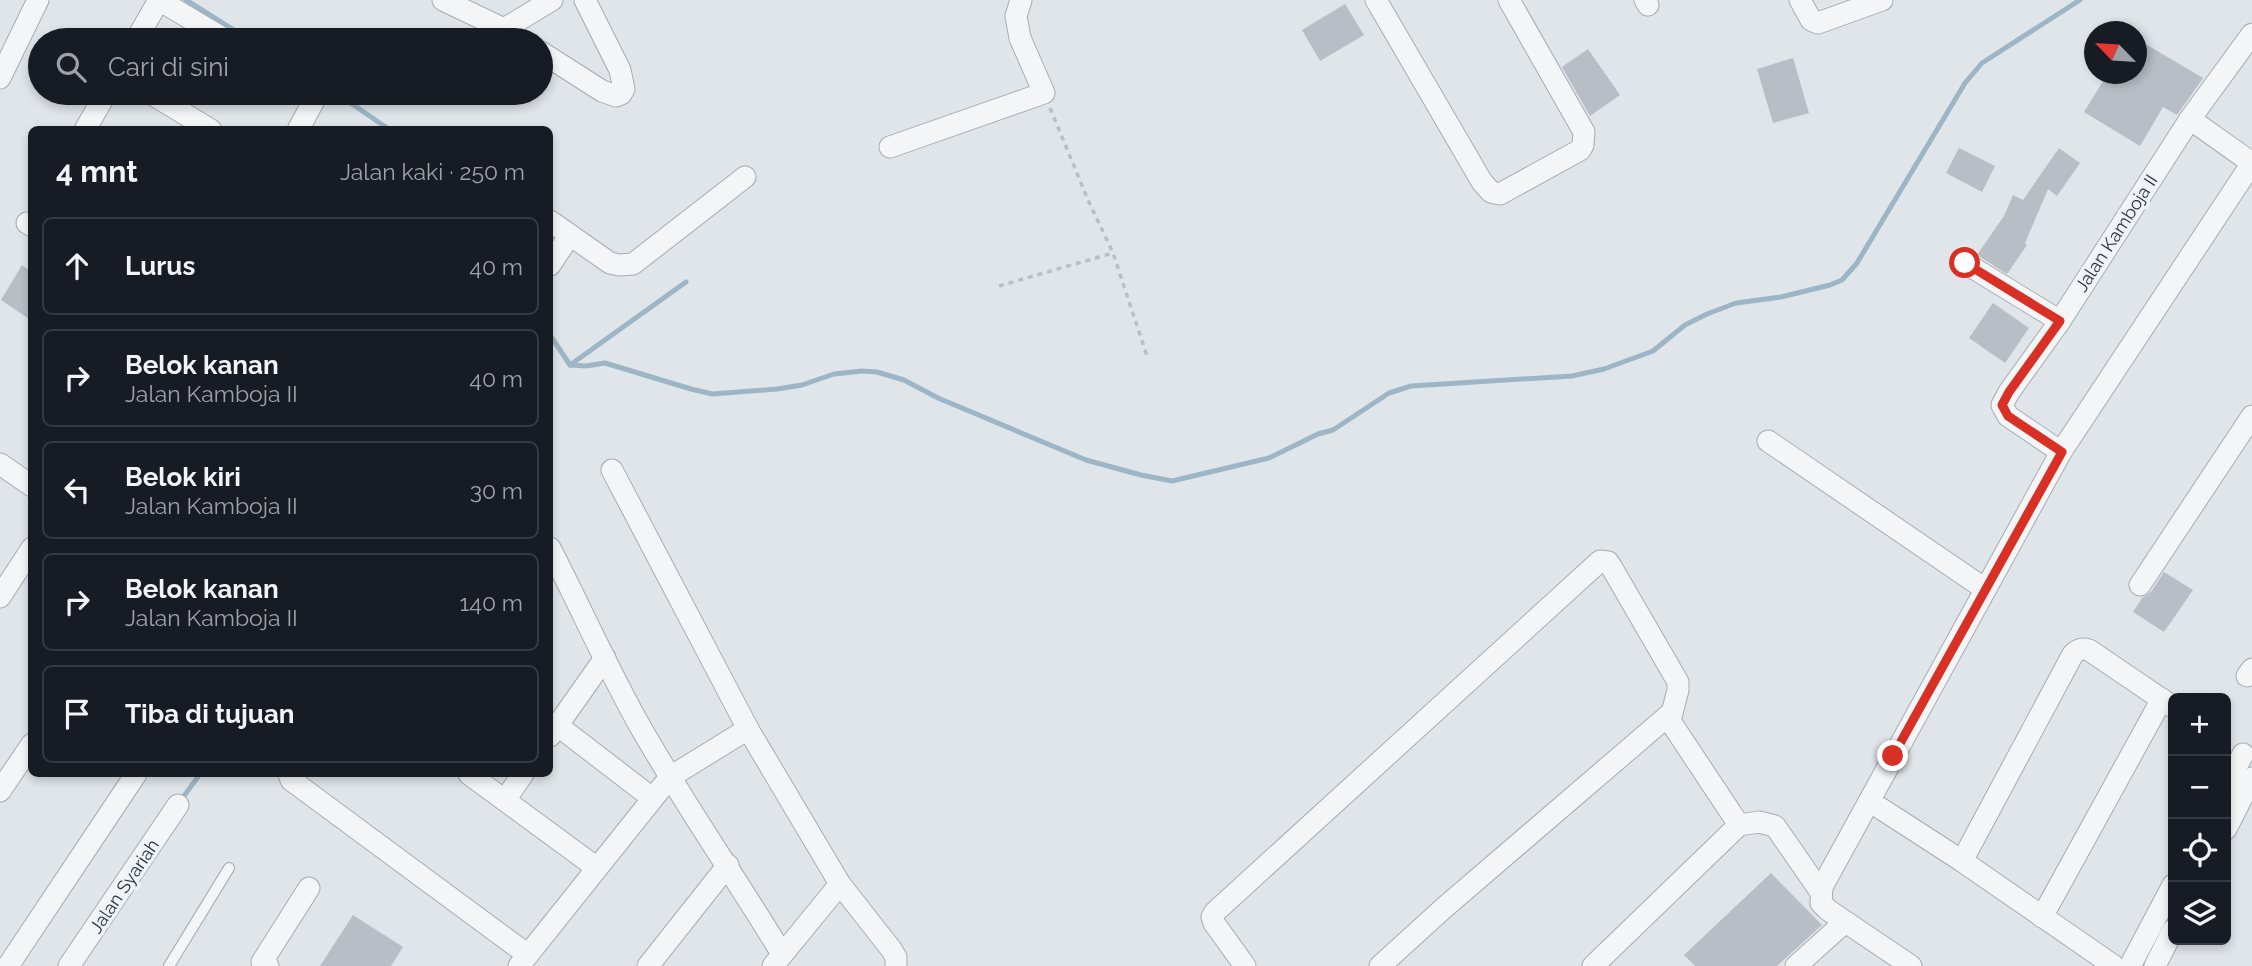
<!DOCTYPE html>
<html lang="id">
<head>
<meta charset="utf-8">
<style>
  body { margin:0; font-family:Raleway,sans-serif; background:#242831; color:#f1f3f6 }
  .controls { position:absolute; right:21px; bottom:21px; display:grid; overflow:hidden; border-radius:10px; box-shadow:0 4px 10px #0003 }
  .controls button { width:63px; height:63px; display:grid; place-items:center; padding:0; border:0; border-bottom:2px solid #363941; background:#171b24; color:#f1f3f6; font:35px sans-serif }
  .compass { position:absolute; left:2084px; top:21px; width:63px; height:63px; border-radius:50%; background:#171b24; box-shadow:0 4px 10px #0003; rotate:295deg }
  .stop { position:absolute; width:21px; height:21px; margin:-16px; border:5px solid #d93025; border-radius:50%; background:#fff }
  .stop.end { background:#d93025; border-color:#fff; box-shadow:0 2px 7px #0008 }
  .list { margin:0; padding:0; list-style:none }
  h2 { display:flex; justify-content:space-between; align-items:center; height:91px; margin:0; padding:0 28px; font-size:30px }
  h2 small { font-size:23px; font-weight:400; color:#9ea1a6 }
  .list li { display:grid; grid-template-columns:46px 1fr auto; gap:21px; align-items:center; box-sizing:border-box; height:98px; margin:0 14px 14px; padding:0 14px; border:2px solid #363941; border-radius:10px }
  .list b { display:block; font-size:26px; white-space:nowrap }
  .list p { margin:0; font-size:23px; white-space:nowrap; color:#9ea1a6 }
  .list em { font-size:23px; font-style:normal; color:#9ea1a6 }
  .icon { flex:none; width:38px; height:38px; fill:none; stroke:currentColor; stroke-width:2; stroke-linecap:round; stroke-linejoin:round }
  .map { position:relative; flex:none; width:2252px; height:966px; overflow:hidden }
  .search { position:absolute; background:#171b24; box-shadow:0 4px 10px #0003; left:28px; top:28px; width:525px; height:77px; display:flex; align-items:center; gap:18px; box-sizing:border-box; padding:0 24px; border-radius:38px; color:#9ea1a6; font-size:26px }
  .panel { position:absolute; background:#171b24; box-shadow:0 4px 10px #0003; left:28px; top:126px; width:525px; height:651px; border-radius:10px }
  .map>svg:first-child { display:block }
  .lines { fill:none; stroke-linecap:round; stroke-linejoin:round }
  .stream { stroke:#9db6c7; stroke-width:5 }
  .building { fill:#b8bec5 }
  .lane-casing { stroke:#a5acb3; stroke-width:12 }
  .street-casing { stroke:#a5acb3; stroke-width:23 }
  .path { stroke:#babfc4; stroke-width:3.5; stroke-dasharray:5 5; stroke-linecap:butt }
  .lane { stroke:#f3f5f7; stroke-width:10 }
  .street { stroke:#f3f5f7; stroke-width:21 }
  .route { stroke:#d93025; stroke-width:9 }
  .labels { text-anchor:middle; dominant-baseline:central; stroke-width:7; stroke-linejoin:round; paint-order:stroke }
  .street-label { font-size:18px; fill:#293440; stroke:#f0f3f6 }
</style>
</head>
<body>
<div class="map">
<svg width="2252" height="966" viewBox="0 0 2252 966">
  <rect width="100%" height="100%" fill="#e0e5e9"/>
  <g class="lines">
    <g class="stream">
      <polyline points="186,0 250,40"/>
      <polyline points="336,93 390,130"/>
      <polyline points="550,335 570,365 586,366 605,363 691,389 712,394 777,389 802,385 834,374 862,371 877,372 904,380 938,398 1086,460 1141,475 1172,481 1269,458 1318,434 1333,430 1389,393 1411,386 1572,376 1604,369 1653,351 1685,325 1707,314 1736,303 1781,297 1830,285 1842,280 1857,263 1965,83 1982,63 2080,0"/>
      <polyline points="570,365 686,282"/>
      <polyline points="181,800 200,774"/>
    </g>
  </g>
  <g class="building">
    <polygon points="1345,4 1364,35 1320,61 1302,30"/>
    <polygon points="2137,39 2203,78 2177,115 2163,107 2140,146 2084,112 2105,78 2109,81 2113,74 2137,74"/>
    <polygon points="1588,49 1620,95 1590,116 1562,67"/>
    <polygon points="1793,58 1809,113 1773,123 1757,69"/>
    <polygon points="1959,148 1995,166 1982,192 1946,173"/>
    <polygon points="2059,148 2080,163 2057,196 2048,189 2025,243 2027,245 2007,274 1977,255 2004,216 2013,195 2023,200"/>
    <polygon points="22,265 32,272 32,321 1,300"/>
    <polygon points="1993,303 2029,328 2005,363 1969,338"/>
    <polygon points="2164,572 2193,590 2164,632 2133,612 2142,598 2151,592"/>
    <polygon points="1771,873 1822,925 1777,966 1695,966 1684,955"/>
    <polygon points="353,915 403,947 391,966 320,966"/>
  </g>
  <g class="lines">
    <defs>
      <polyline id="lane" points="169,966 229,868"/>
      <g id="street">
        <polyline points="443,0 504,29 522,40"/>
        <polyline points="1376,0 1482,182 1491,192 1500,194 1580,150 1583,145 1584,132 1509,0"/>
        <polyline points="1645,0 1648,5"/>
        <polyline points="1800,0 1811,20 1818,23 1882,0"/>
        <polyline points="504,29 552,0"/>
        <polyline points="136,40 159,0 226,40"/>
        <polyline points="541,52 602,91 616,96 621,94 624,89 620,70 585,0"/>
        <polyline points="0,78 38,0"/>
        <polyline points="150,93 211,130"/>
        <polyline points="2190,119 2252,163"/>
        <polyline points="85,130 106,93"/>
        <polyline points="298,130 317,95 313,93"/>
        <polyline points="890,147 1044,93 1020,38 1016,16 1021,0"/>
        <polyline points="550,221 610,263 619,265 633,264 745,177"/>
        <polyline points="27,223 32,226"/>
        <polyline points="1965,263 2060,321"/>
        <polyline points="550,265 570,235"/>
        <polyline points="1768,441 1985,589"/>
        <polyline points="2061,452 2008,416 2002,405 2009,392 2060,321 2190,119 2252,34"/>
        <polyline points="0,464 32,486"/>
        <polyline points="612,470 748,729 840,884 891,949 896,957 896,966"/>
        <path d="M550 548C581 608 608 670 641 728 685 805 736 878 782 954"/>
        <polyline points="2140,585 2252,416"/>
        <polyline points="0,597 32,548"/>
        <polyline points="2247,676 2252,669"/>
        <polyline points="557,725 652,798"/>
        <polyline points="550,736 605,658"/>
        <polyline points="289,774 291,780 528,955"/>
        <polyline points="469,774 597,868"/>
        <polyline points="2226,787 2243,754"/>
        <polyline points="0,791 32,744"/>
        <polyline points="505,800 523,774"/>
        <polyline points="1880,808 1962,861 2114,966"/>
        <polyline points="2226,829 2252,778"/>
        <path d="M1962 861 2073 654C2079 649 2082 648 2089 650L2173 707"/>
        <polyline points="2042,917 2162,699"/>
        <polyline points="8,966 136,774"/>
        <polyline points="69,966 178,805"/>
        <polyline points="268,966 262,962 309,888"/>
        <polyline points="519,966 670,777 748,729"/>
        <polyline points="648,966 728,865"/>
        <polyline points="773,966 840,884"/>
        <polyline points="1245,966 1214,923 1212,917 1215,912 1600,561 1608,562 1612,568 1678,682 1678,690 1670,721 1739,825"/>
        <polyline points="1380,966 1445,907 1670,714"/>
        <polyline points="1593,966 1739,825 1759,822 1775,826 1820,891"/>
        <polyline points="1796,966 1845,922"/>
        <polyline points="1911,966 1828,910 1821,903 1822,887 2061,452 2252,163"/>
        <polyline points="2130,966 2173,885"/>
        <polyline points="2155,966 2173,930"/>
      </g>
    </defs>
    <use href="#lane" class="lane-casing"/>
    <use href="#street" class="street-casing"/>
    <g class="path">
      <polyline points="1050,108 1088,200 1113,253 1147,356"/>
      <polyline points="999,286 1113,253"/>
    </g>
    <use href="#lane" class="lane"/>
    <use href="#street" class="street"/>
  </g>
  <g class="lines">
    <polyline class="route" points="1893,756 2062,452 2008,416 2002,405 2009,392 2060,321 1965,263"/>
  </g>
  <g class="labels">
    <g class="street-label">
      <text transform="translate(2116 233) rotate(-57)">Jalan Kamboja II</text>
      <text transform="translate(124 886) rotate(-56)">Jalan Syariah</text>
    </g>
  </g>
</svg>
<div class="controls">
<button>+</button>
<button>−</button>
<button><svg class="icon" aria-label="locate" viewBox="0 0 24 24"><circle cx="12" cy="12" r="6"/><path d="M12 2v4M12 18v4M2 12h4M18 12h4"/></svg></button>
<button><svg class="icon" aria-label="layers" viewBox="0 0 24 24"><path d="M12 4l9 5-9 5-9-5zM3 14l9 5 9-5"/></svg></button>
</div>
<svg class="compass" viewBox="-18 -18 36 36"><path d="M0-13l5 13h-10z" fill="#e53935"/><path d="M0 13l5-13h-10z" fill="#9ea1a6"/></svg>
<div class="stop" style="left:1965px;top:263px"></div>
<div class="stop end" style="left:1893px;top:756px"></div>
<div class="search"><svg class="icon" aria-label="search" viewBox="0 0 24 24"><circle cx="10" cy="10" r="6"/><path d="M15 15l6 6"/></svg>Cari di sini</div>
<section class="panel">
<h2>4 mnt<small>Jalan kaki · 250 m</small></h2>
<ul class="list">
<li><svg class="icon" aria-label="ahead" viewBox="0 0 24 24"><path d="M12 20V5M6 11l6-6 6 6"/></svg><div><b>Lurus</b></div><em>40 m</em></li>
<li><svg class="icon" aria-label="right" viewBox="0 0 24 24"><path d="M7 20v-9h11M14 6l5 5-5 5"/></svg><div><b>Belok kanan</b><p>Jalan Kamboja II</p></div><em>40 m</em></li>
<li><svg class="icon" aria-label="left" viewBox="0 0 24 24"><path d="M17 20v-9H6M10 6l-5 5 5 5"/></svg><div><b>Belok kiri</b><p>Jalan Kamboja II</p></div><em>30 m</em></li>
<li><svg class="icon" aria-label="right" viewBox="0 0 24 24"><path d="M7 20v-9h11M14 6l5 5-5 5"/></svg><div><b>Belok kanan</b><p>Jalan Kamboja II</p></div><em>140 m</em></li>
<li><svg class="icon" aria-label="arrive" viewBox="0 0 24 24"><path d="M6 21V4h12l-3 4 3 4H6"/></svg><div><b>Tiba di tujuan</b></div></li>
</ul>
</section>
</div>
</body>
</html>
